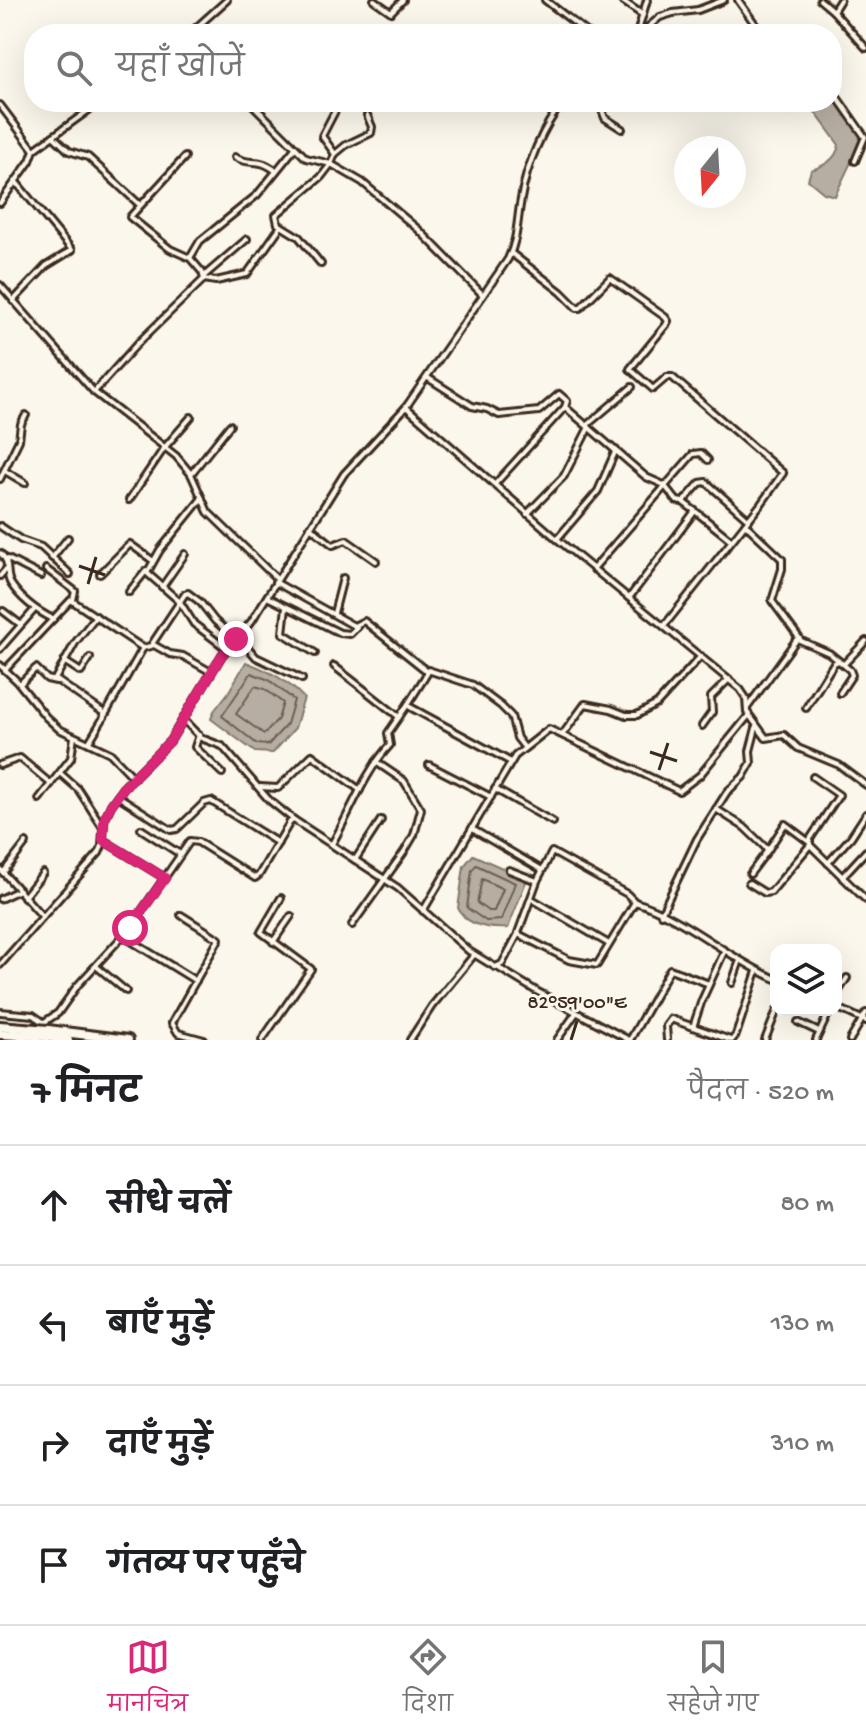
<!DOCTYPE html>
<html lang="hi">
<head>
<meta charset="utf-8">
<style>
  body { margin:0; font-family:"Gochi Hand","Playpen Sans Deva",sans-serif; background:#f2f2f2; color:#202124 }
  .controls { position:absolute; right:24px; bottom:24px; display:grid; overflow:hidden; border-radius:16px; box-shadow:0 8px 32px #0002 }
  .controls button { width:72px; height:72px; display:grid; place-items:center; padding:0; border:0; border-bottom:2px solid #e0e0e0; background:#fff; color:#202124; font:40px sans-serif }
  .compass { position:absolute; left:674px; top:136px; width:72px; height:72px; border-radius:50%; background:#fff; box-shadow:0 8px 32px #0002; rotate:198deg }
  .stop { position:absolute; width:24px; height:24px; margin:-18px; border:6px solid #db2777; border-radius:50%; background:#fff }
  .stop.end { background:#db2777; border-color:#fff; box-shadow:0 2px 8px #0008 }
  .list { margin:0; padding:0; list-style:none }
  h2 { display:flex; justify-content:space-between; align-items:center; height:104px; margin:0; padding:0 32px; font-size:34px }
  h2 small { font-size:26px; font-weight:400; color:#757577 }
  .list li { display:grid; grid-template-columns:52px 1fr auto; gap:24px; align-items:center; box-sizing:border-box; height:120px; padding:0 32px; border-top:2px solid #e0e0e0 }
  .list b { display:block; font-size:30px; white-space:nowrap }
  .list em { font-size:26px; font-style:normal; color:#757577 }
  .icon { flex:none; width:44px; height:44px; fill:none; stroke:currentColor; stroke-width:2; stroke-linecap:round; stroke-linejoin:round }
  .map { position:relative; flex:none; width:866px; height:1040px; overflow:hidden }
  .search { position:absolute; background:#fff; box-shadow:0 8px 32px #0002; left:24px; right:24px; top:24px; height:88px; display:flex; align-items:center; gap:20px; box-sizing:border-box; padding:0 28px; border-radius:32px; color:#757577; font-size:30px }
  .sheet { height:584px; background:#fff }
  nav { display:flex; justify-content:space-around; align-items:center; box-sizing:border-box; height:112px; border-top:2px solid #e0e0e0; background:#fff; font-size:22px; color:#757577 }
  nav a { display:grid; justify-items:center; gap:4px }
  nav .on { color:#db2777 }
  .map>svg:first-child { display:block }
  .water { fill:#b6aea2; stroke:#85796d; stroke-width:2 }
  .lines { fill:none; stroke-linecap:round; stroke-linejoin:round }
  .shore { stroke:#6c5f53; stroke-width:2 }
  .street-casing { stroke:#3b2a1e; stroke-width:10 }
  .highway-casing { stroke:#3b2a1e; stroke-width:14 }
  .street { stroke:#fbf7ec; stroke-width:4 }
  .highway { stroke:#fbf7ec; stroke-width:8 }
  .highway-bridge-casing { stroke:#3b2a1e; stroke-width:14; stroke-linecap:butt }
  .highway-bridge { stroke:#fbf7ec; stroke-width:8 }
  .route { stroke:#db2777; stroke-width:10 }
  .ticks { fill:none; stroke:#3b2a1e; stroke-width:3 }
  .ticks-label { font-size:20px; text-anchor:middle; fill:#3b2a1e; stroke:#fbf7ec; stroke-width:6; stroke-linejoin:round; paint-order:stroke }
</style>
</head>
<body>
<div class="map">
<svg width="866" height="1040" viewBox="0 0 866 1040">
  <rect width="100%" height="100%" fill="#fbf7ec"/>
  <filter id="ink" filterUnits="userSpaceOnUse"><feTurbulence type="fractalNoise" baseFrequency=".0125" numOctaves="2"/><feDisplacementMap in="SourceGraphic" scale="16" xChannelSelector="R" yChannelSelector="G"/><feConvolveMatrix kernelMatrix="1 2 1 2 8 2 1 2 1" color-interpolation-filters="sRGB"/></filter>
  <g filter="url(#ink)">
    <g class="water">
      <path d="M832 94 861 136V141L835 196 824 193 808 180 811 170C824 166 836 160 839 145L810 105 813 102H832Z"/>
      <path d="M246 662C269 671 287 680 304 698L295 728 273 753 255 752 211 719 214 711 228 693Z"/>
      <path d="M473 855 527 879 508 928C489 929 467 927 458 908L464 866Z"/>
    </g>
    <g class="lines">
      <g class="shore">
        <polygon points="251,673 269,680 294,700 287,724 268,745 257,744 222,716"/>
        <polygon points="255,686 265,689 283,703 278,719 264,734 236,714"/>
        <polygon points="476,865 515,883 501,920 486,921 467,908 472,870"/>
        <polygon points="482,879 503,889 494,911 488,911 477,903"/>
      </g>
      <defs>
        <g id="street">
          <polyline points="374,0 391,12 403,0"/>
          <polyline points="545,0 589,34"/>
          <polyline points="621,0 643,15"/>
          <polyline points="738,0 762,34"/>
          <polyline points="820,0 833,11 866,48"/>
          <polyline points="833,11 840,0"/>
          <polyline points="189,34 227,0"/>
          <polyline points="637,34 647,0"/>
          <polyline points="640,34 660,17 673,13 698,10 724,0"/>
          <polyline points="832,90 865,137 855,161"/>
          <polyline points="250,102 306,158 331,164 362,182 419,230 483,295"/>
          <polyline points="599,102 605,118 622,129"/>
          <polyline points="0,105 34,150 30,161 0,203"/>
          <polyline points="53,136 69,151 88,157 140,205"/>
          <polyline points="34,150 100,102"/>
          <polyline points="335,154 322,136 335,111"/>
          <polyline points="185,157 130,217 170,249 190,258"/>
          <path d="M235 157C252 167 257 156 276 171"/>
          <polyline points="511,253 561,292 577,308 580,308 610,278 665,317 668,321 666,325 630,369 653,389 667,377 672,377 783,473 761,504 664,626"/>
          <polyline points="321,264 299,237 278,224 276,215 321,177 331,164 335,154 346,145 371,133 372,127 367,115"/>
          <polyline points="204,276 247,239"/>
          <polyline points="204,279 216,281 247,274 281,226"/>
          <polyline points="0,285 94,392 176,456 191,474 208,512 277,579"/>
          <polyline points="13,301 46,266 72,250 16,182"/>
          <polyline points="428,378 472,406 487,409 499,415 539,411 559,394 567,401 565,407"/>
          <polyline points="94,392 138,343 204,279 202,272 190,258 200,241 257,195 295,148"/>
          <polyline points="406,407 557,539 740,689 746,698 747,712 766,738 784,735 798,748 839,765 866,785"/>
          <polyline points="587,425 632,387"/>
          <polyline points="5,471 25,483"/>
          <polyline points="191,474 230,425"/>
          <polyline points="0,479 19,440 21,424 26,415"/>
          <polyline points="495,484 565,407 646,477 664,485 677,501 683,502 700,483 706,482 748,519"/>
          <polyline points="202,498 160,550 147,573 180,602 194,624 227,649"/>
          <polyline points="129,500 165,447 191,417"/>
          <polyline points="695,511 731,540"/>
          <polyline points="527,514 564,476 589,427"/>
          <polyline points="745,524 782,559 782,569 772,601 800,639"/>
          <polyline points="0,526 21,540 41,547 70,574"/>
          <polyline points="310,527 333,545 346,540 376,561"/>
          <polyline points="557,539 598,491 616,450"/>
          <path d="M0 553C12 563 4 573 11 584 21 599 37 611 53 619"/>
          <polyline points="52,558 68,538"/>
          <polyline points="8,559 41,576"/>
          <polyline points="46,569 75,591 73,600"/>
          <polyline points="593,569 693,454 701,453 708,460"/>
          <polyline points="100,574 130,544 152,560"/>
          <polyline points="0,576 7,568"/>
          <polyline points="275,582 354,626 364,621 428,672 408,704 410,707 511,762"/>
          <polyline points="162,587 185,554"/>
          <polyline points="129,592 146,571"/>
          <polyline points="267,597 340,633 350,634 357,627"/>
          <polyline points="629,598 695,511 683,502"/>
          <polyline points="286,607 283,633 315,653"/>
          <polyline points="3,611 20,624"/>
          <polyline points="334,613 343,578"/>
          <polyline points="238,636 256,657 302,679"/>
          <polyline points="152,644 185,594 188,593 200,602 215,621 236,639"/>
          <polyline points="0,649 35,609"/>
          <polyline points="64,661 81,672 90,658"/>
          <polyline points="844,664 866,641"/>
          <polyline points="0,665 17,681 46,717 59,729 110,753 134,778"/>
          <polyline points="334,666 399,717"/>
          <polyline points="5,670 71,600 143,648 154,645 170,654 183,656 211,672"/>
          <polyline points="428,670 473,685 501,706 511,716 517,738 524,747"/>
          <polyline points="20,684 36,668 47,679 56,681"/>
          <polyline points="747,708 797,639 829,653 839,661"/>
          <polyline points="806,708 834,663 839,661 850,670 852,675 840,693"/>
          <polyline points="105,715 143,648"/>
          <polyline points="184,720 201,738 222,746 269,800 294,820"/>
          <polyline points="702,726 712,712 711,697 729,679"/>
          <polyline points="563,734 585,704 611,709 626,715 637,715 657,704 701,656"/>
          <polyline points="199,735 195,747 222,773"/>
          <polyline points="89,742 104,717 104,713 55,679 75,643 96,616"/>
          <polyline points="0,765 20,758 51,784"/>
          <polyline points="429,765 491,797"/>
          <polyline points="61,774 78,789 102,826"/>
          <polyline points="813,777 839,795 810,839 810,845 866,900"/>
          <polyline points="260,787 278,788 312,755 360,790"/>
          <polyline points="495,789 553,822"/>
          <polyline points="118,796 171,830 177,829 204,803 211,801 278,843"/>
          <polyline points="39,799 71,758 74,737"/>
          <polyline points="716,809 744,827 768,850 785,824 809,842"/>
          <polyline points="141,829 180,854"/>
          <polyline points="472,829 542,870"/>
          <polyline points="103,840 165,878"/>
          <path d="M332 844C351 811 364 773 390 745L388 733 408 704"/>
          <polyline points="355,860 381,820"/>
          <polyline points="828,863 851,837 866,814"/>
          <polyline points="0,869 41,915"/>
          <polyline points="509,870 537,881"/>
          <polyline points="3,873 26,843"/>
          <polyline points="750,874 768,850"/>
          <polyline points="842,877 866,851"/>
          <polyline points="749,883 765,893 771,892 810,845"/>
          <polyline points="24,897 43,873"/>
          <polyline points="0,899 19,890"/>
          <polyline points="532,899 609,944"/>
          <polyline points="423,911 515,756 549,729 679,791 700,775 749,715"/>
          <polyline points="661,914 697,839 727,792 743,777 751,763 750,751 756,728"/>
          <polyline points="181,915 219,939 172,1023 178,1033 204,1040"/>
          <polyline points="352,925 404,852 414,835 421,809 404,781 376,762"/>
          <polyline points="518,933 537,881 552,852 627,894 635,902"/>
          <polyline points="123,936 196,981"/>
          <polyline points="273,942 291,916"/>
          <path d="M0 965 99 853 102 846 104 820 111 805 123 788 170 741 222 655 251 622 344 474 406 407 508 259C518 239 517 220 521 199 526 167 543 126 563 102"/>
          <polyline points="96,966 126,991"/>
          <polyline points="497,967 538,992 629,1040"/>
          <polyline points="732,983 739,963"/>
          <polyline points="836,995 847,978"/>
          <polyline points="836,1007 866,1021"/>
          <polyline points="0,1012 33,1015 43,1022"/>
          <polyline points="798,1022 819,1032"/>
          <path d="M43 1023 58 1013 77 986 130 928 190 841 198 842 255 878 259 875 290 822 294 820 398 888 469 951 495 967 502 964 518 934 569 960 597 965 635 902C681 915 729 959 776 979"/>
          <polyline points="693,1027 702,1000 724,952"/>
          <polyline points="262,1040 311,969 261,932 281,898"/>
          <polyline points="410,1040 432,1006 474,955"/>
          <polyline points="557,1040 576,1013"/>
          <polyline points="630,1040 670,969 709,984"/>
          <polyline points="667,1040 666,1026 671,1019 730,1040"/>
          <polyline points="732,1040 736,1035 757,971"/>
          <polyline points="765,1040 777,1010"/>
          <polyline points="816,1040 830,1010"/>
          <polyline points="850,1040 866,1013"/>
        </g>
        <g id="highway">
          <polyline points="0,1026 36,1029"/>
          <polyline points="48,1030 128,1040"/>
          <polyline points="0,1034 34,1036"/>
          <polyline points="47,1037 68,1040"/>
        </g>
      </defs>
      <use href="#street" class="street-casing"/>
      <use href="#highway" class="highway-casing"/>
      <use href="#street" class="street"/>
      <use href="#highway" class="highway"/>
      <defs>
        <g id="highway-bridge">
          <polyline points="36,1029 48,1030"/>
          <polyline points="34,1036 47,1037"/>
        </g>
      </defs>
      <use href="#highway-bridge" class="highway-bridge-casing"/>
      <use href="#highway-bridge" class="highway-bridge"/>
    </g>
  </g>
  <g class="lines" filter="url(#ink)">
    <polyline class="route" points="130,928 165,878 103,840 104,820 111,805 123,788 170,741 222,655 236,639"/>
  </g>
  <path class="ticks" d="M79 566 105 575M88 584 96 557M650 752 677 761M659 770 668 743M571 1040 577 1021"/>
  <g class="ticks-label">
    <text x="577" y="1008">82°59'00"E</text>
  </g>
</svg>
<div class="controls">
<button><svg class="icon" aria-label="layers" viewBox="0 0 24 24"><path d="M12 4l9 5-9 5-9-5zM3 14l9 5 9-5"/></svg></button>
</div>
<svg class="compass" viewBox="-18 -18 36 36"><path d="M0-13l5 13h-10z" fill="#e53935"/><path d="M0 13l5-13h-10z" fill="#757577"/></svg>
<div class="stop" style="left:130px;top:928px"></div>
<div class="stop end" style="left:236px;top:639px"></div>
<div class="search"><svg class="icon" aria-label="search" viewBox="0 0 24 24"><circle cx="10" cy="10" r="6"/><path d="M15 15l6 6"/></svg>यहाँ खोजें</div>
</div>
<section class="sheet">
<h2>7 मिनट<small>पैदल · 520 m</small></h2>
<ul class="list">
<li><svg class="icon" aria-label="ahead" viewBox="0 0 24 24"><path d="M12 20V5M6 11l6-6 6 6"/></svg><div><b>सीधे चलें</b></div><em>80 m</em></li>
<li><svg class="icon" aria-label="left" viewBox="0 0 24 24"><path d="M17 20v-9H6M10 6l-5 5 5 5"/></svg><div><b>बाएँ मुड़ें</b></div><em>130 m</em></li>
<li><svg class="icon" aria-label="right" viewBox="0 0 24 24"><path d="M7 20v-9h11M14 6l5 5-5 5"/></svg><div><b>दाएँ मुड़ें</b></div><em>310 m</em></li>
<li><svg class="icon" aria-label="arrive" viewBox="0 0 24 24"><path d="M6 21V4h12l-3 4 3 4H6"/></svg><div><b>गंतव्य पर पहुँचे</b></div></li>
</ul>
</section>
<nav>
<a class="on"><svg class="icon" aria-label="map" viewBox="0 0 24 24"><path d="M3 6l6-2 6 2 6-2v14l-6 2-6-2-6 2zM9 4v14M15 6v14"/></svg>मानचित्र</a>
<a><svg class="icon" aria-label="directions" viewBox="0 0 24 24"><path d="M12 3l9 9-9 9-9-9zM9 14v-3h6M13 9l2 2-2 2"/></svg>दिशा</a>
<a><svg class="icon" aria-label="saved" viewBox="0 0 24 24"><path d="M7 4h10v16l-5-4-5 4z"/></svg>सहेजे गए</a>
</nav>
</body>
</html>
